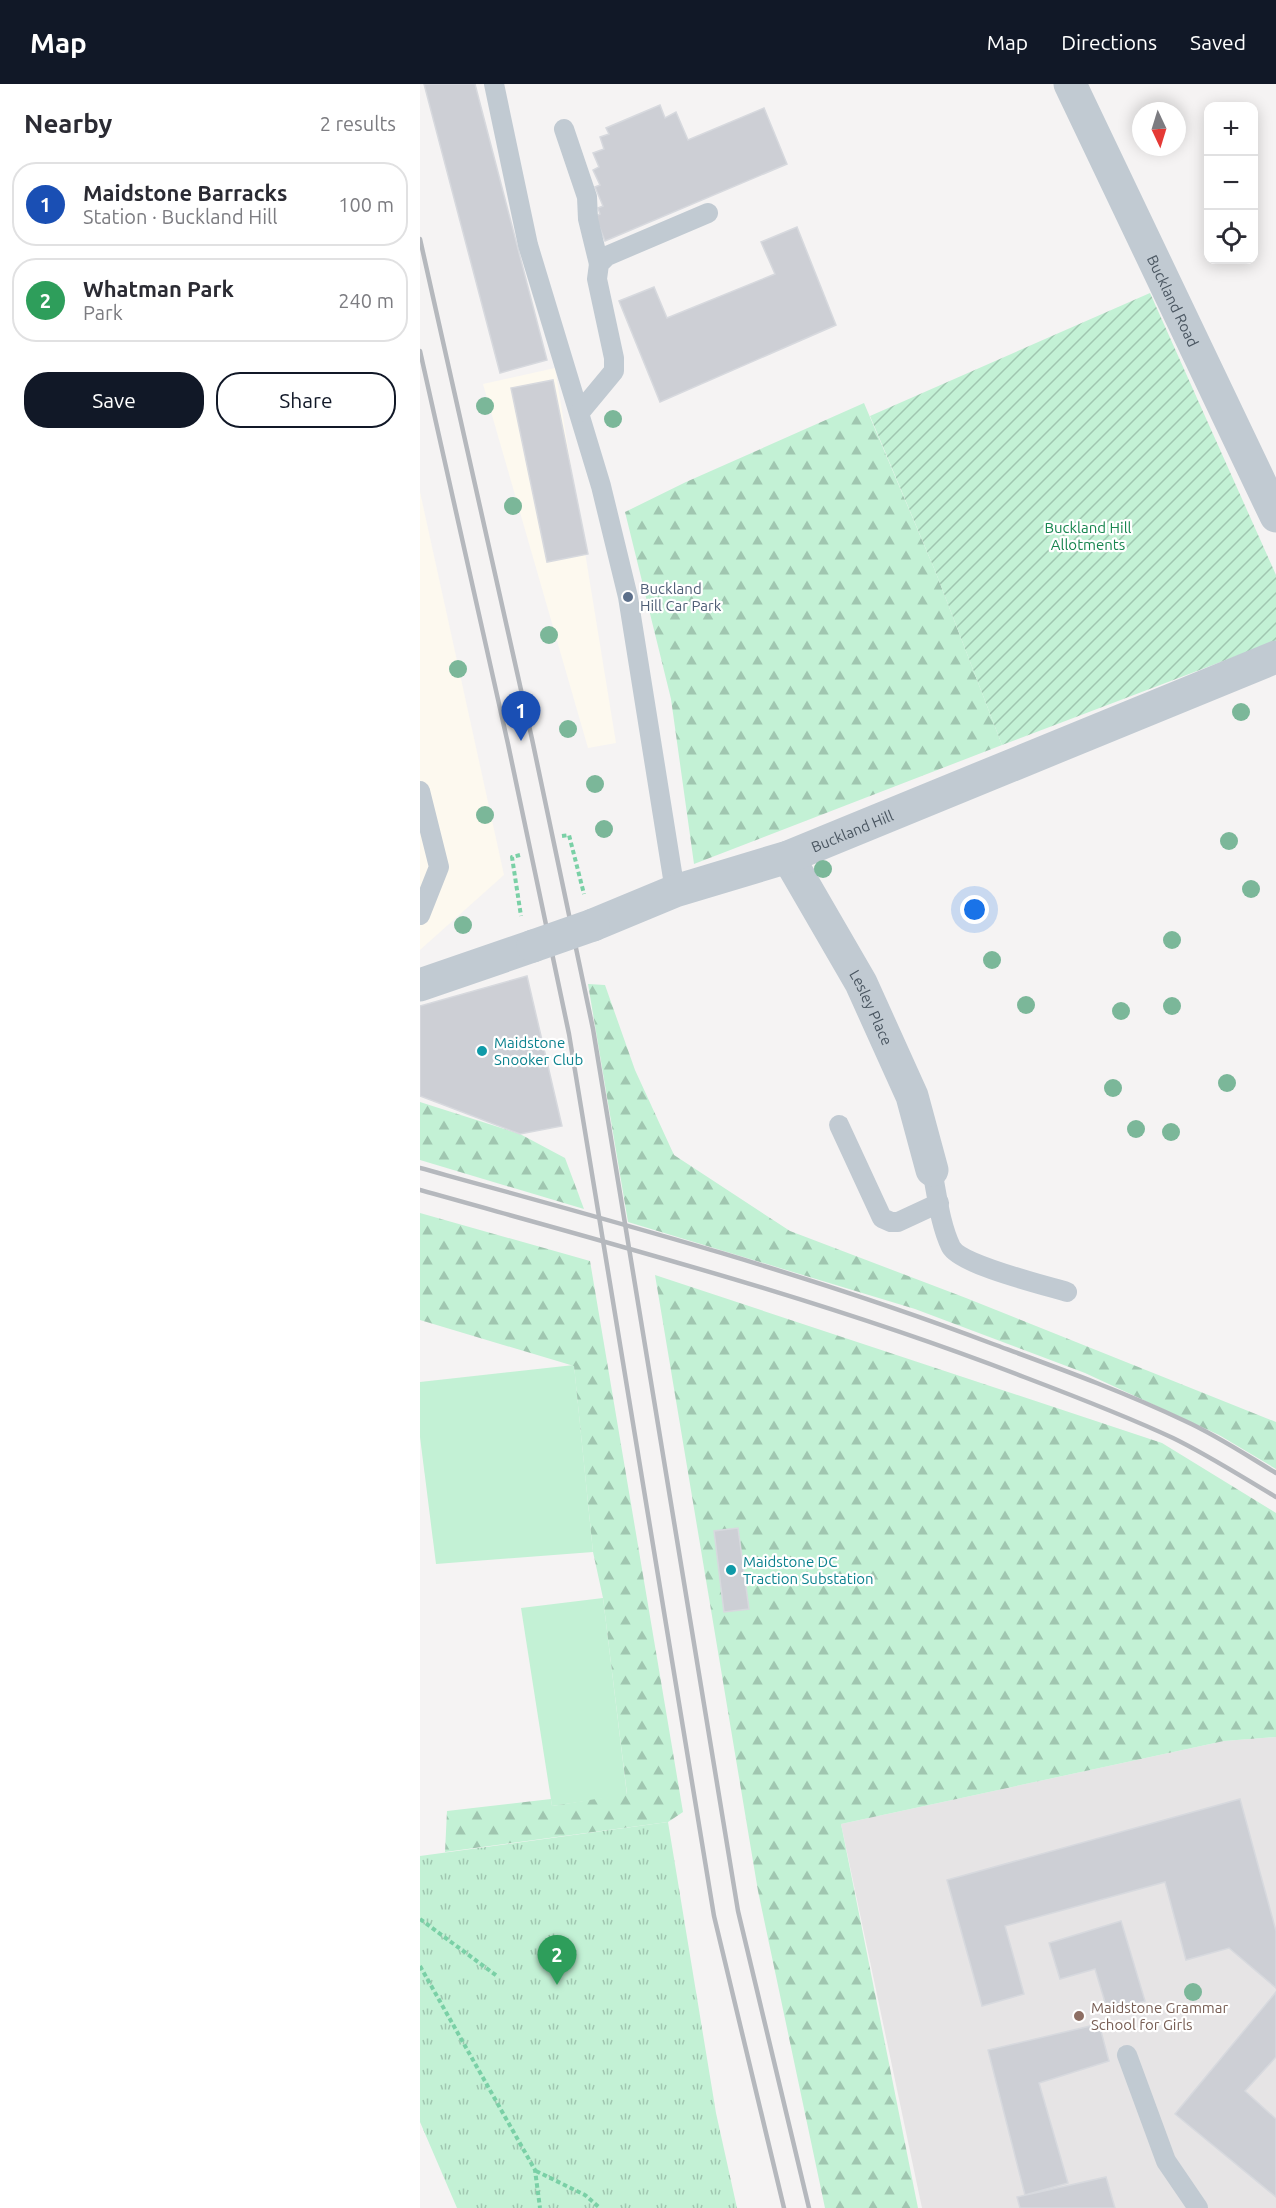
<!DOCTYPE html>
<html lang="en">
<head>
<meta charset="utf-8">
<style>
  body { margin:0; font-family:Ubuntu,sans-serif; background:#f7f7f7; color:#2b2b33 }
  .controls { position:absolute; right:18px; top:18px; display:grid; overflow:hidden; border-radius:12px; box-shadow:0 3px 15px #0003 }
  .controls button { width:54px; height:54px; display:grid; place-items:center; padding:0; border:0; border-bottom:2px solid #e1e1e2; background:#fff; color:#2b2b33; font:30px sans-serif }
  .compass { position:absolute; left:712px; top:18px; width:54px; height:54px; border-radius:50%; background:#fff; box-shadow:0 3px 15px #0003; rotate:176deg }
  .you { position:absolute; left:555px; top:826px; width:21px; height:21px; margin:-15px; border:4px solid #fff; border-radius:50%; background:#1a73e8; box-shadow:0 0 0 9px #1a73e833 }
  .badge { display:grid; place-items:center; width:39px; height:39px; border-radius:50%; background:#111827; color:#fff; font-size:20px; font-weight:700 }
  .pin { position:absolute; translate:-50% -50px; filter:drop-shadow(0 2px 3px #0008) }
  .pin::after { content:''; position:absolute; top:32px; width:21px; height:18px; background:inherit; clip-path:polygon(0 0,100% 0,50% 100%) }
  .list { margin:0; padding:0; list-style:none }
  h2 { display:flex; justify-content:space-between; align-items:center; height:78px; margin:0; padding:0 24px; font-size:26px }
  h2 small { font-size:20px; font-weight:400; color:#7c7c81 }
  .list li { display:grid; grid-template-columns:39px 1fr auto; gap:18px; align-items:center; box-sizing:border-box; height:84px; margin:0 12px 12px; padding:0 12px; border:2px solid #e1e1e2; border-radius:24px }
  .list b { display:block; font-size:22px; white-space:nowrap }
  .list p { margin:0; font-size:20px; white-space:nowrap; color:#7c7c81 }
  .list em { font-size:20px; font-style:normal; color:#7c7c81 }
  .actions { display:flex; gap:12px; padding:18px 24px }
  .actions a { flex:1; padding:14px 0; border:2px solid #111827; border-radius:24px; text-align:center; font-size:21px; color:#111827 }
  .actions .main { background:#111827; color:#fff }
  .icon { flex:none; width:33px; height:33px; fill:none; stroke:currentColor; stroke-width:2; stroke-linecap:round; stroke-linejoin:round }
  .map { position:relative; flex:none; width:856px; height:2124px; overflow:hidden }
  header { display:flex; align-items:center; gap:36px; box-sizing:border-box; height:84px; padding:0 30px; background:#111827; color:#fff }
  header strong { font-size:28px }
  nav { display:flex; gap:33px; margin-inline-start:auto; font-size:21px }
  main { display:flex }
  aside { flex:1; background:#fff }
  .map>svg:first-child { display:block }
  .commercial { fill:#fdf9ef }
  .education { fill:#e6e4e5 }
  .grass { fill:#c3f1d5 }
  .forest { fill:url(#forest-firs) }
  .park { fill:url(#park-tufts) }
  .garden { fill:url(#garden-furrows) }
  .building { fill:#cdcfd5; stroke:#d7d9de; stroke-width:1.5 }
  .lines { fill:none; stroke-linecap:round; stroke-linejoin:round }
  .path { stroke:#7ad0a6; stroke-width:4; stroke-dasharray:4.5 3; stroke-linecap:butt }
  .service { stroke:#c1cad2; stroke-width:20 }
  .minor { stroke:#c1cad2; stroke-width:33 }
  .rail { stroke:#b5b8bd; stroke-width:4.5 }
  .minor-bridge { stroke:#c1cad2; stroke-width:33 }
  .tree { fill:#7bb799 }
  .service-dot { fill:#5c6f8a; stroke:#fff; stroke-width:2 }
  .culture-dot { fill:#0f9aa8; stroke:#fff; stroke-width:2 }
  .education-dot { fill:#8d6e63; stroke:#fff; stroke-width:2 }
  .labels { text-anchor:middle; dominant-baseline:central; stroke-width:4.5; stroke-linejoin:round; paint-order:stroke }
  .street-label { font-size:15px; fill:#4a5661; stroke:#fff }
  .park-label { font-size:15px; fill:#17864f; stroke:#fff }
  .service-label { font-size:15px; fill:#4e5e75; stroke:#fff; text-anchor:start }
  .culture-label { font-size:15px; fill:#0d838f; stroke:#fff; text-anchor:start }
  .education-label { font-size:15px; fill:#785e54; stroke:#fff; text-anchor:start }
</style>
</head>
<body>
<header>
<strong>Map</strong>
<nav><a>Map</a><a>Directions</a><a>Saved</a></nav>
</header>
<main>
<aside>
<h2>Nearby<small>2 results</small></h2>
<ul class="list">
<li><span class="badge" style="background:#1a4fb4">1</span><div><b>Maidstone Barracks</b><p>Station · Buckland Hill</p></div><em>100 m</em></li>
<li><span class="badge" style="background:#2e9e5b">2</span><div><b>Whatman Park</b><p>Park</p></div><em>240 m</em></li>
</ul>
<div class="actions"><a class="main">Save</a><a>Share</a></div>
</aside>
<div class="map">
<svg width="856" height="2124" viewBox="0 0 856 2124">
  <defs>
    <pattern id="forest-firs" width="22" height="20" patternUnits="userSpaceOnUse" patternTransform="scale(1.5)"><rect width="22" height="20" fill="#c3f1d5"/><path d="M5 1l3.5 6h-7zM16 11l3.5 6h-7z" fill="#a0c6b0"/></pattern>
    <pattern id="park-tufts" width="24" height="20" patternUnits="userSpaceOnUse" patternTransform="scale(1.5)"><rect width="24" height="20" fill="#c3f1d5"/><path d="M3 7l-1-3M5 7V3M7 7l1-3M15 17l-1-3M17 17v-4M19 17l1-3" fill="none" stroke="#a0c6b0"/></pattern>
    <pattern id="garden-furrows" width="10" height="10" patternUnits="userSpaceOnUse" patternTransform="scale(1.5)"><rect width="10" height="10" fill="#c3f1d5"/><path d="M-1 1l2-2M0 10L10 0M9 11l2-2" fill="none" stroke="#a0c6b0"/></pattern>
  </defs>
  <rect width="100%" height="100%" fill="#f5f3f3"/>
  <g class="commercial">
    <polygon points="135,284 196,659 168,664 63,300"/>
    <polygon points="0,408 84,791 0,866"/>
  </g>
  <polygon class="education" points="856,1653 856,2124 502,2124 421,1740 804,1657"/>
  <g class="grass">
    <polygon points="154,1281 173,1468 16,1480 0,1353 0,1298"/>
    <polygon points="183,1514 207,1711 132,1722 101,1524"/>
  </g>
  <g class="forest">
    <polygon points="444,319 516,489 582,661 274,780 251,615 205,428 266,398"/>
    <polygon points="168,900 185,901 215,986 254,1071 370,1147 546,1214 856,1338 856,1385 799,1351 665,1289 495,1225 208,1138"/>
    <polygon points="0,1018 100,1050 145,1074 164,1125 0,1076"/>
    <polygon points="0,1129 170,1177 263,1728 248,1738 25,1768 27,1727 131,1715 132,1722 207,1710 183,1514 173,1468 154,1282 0,1236"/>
    <polygon points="235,1191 742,1359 856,1429 856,1653 804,1657 421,1740 498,2124 405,2124 338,1807"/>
  </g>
  <polygon class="park" points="248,1738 296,2029 317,2124 37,2124 0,2038 0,1772"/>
  <polygon class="garden" points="730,209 856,491 856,557 582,661 516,489 450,332"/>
  <g class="building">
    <polygon points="4,0 55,0 127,276 80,289"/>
    <polygon points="240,21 245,34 256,28 268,56 344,24 367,80 185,157 175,132 180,130 178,124 183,122 175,103 180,101 173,86 179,83 173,69 184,65 180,53 189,50 186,44"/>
    <polygon points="377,143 416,241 240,318 199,217 234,203 247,234 355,190 341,158"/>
    <polygon points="133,296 168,470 127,478 91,304"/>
    <polygon points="107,892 142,1042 100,1050 0,1012 0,922"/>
    <polygon points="318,1444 329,1525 304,1528 294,1447"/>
    <polygon points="820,1715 856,1847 856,1904 809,1864 766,1876 745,1798 585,1842 604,1910 562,1922 527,1796"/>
    <polygon points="701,1837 725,1917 688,1928 675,1885 640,1895 629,1859"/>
    <polygon points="856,1908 856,1973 825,2007 856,2035 856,2113 755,2030"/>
    <polygon points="679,1940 689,1977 619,1999 648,2099 605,2111 568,1966"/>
    <polygon points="686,2093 695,2124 600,2124 597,2113"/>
  </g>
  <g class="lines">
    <g class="path">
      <polyline points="142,752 149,751 164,810"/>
      <polyline points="100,771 92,773 101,832"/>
      <polyline points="0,1835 77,1892"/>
      <polyline points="0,1882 115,2086 120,2124"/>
      <polyline points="116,2087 165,2111 180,2124"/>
    </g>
    <g class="service">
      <polyline points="74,0 108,161 181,402 208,513 255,807"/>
      <polyline points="144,45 167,113 168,135 179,180"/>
      <polyline points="160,328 194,287 194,274 177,195 179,180 187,172 288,129"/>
      <polyline points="0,707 19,783 0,831"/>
      <polyline points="419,1041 462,1134 471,1138 478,1138 519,1119"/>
      <path d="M512 1086C517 1111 520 1140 531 1163 541 1181 624 1201 647 1208"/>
      <polyline points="707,1971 746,2077 778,2124"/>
    </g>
    <g class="minor">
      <path id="s1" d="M650 0 856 432"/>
      <path id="s2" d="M368 773 441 899 492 1012 512 1086"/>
      <path id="s3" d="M173 841 255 807 368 773 856 573"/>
      <polyline points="0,901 113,862"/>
    </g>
    <g class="rail">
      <polyline points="0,155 112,655 173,945 318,1827 389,2124"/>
      <polyline points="0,267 88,660 149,950 294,1832 364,2124"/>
      <path d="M0 1084C193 1137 386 1189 573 1260 638 1284 702 1307 765 1337 796 1351 826 1371 856 1389"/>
      <path d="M0 1106C203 1163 408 1217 604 1293 654 1312 704 1331 753 1354 788 1371 822 1393 856 1413"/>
    </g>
    <polyline class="minor-bridge" points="113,862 173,841"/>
  </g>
  <g class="tree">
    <circle cx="65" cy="322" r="9"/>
    <circle cx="193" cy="335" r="9"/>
    <circle cx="93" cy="422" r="9"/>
    <circle cx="129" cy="551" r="9"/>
    <circle cx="38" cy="585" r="9"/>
    <circle cx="821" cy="628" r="9"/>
    <circle cx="148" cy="645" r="9"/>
    <circle cx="175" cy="700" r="9"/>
    <circle cx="65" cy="731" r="9"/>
    <circle cx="184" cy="745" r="9"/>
    <circle cx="809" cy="757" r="9"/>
    <circle cx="403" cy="785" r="9"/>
    <circle cx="831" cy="805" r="9"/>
    <circle cx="43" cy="841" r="9"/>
    <circle cx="752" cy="856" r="9"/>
    <circle cx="572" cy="876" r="9"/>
    <circle cx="606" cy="921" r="9"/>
    <circle cx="752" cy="922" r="9"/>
    <circle cx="701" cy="927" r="9"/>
    <circle cx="807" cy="999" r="9"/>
    <circle cx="693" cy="1004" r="9"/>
    <circle cx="716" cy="1045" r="9"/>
    <circle cx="751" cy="1048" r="9"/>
    <circle cx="773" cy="1908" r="9"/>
  </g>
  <circle class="service-dot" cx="208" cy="513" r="6"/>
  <g class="culture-dot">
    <circle cx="62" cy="967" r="6"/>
    <circle cx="311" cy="1486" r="6"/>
  </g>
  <circle class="education-dot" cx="659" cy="1932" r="6"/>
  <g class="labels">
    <g class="street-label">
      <text stroke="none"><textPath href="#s1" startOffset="240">Buckland Road</textPath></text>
      <text stroke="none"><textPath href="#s3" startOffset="276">Buckland Hill</textPath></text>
      <text stroke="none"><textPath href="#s2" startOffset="172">Lesley Place</textPath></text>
    </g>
    <g class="park-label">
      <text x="668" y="443">Buckland Hill<tspan x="668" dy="17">Allotments</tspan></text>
    </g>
    <g class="service-label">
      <text x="220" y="504">Buckland<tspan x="220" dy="17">Hill Car Park</tspan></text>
    </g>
    <g class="culture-label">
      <text x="74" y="958">Maidstone<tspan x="74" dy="17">Snooker Club</tspan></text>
      <text x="323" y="1477">Maidstone DC<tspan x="323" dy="17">Traction Substation</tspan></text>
    </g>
    <g class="education-label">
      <text x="671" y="1923">Maidstone Grammar<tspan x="671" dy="17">School for Girls</tspan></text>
    </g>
  </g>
</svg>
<div class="controls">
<button>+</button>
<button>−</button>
<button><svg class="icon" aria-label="locate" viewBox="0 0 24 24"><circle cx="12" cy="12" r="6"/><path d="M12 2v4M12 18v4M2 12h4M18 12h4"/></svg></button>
</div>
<svg class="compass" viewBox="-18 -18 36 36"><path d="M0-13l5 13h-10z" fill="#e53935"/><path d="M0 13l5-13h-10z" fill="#7c7c81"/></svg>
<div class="you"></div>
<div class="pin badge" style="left:101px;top:657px;background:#1a4fb4">1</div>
<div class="pin badge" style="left:137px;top:1901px;background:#2e9e5b">2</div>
</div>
</main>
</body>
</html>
